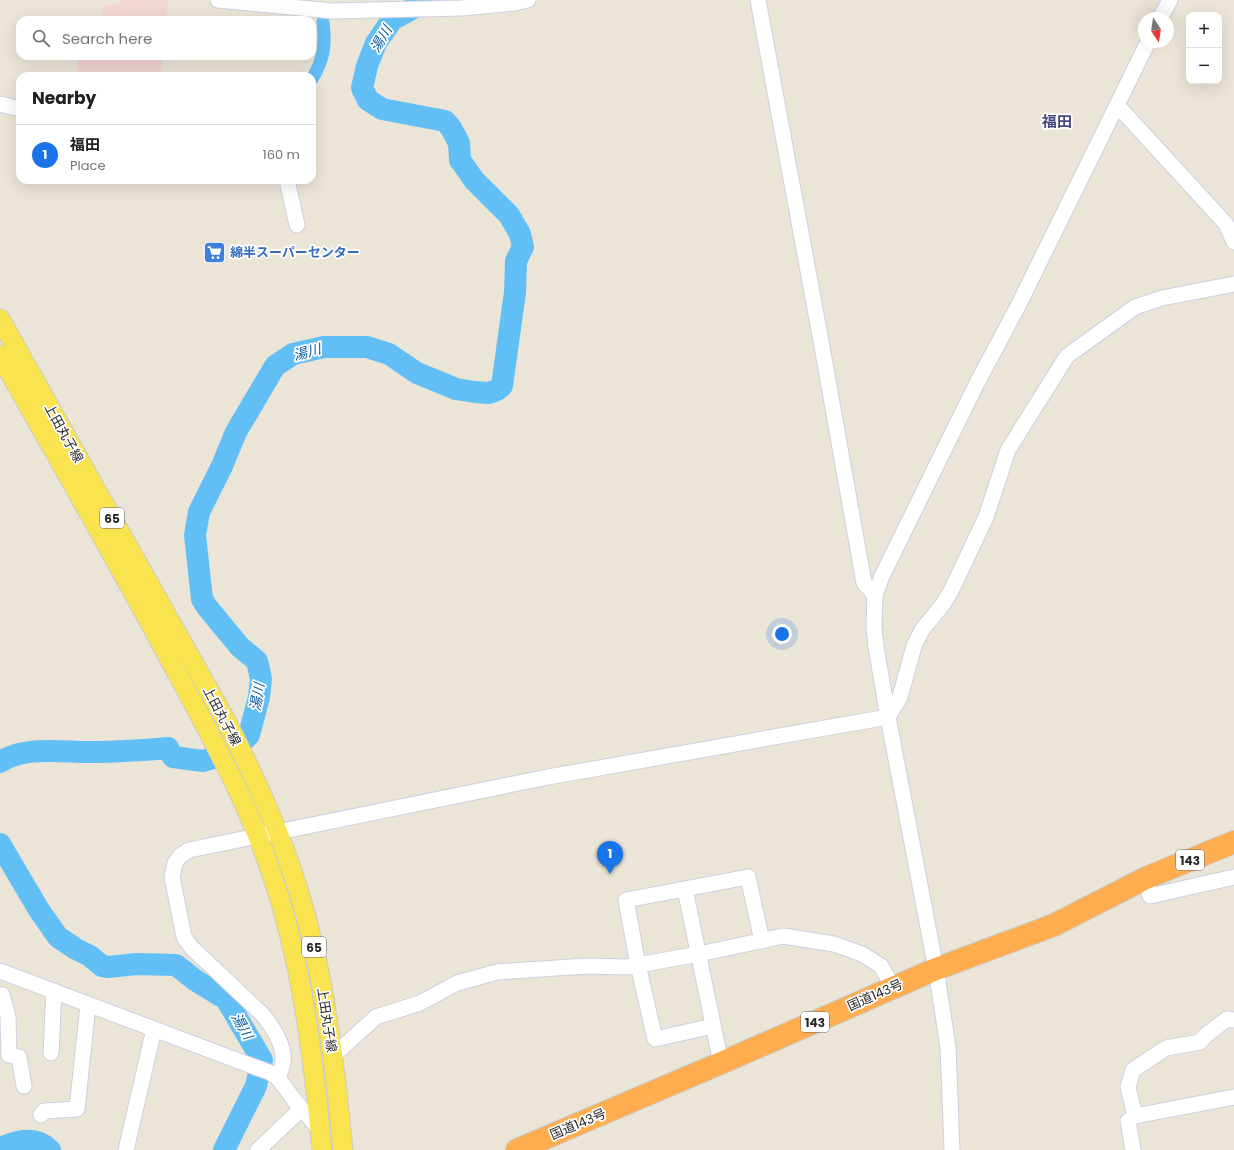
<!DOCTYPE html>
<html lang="en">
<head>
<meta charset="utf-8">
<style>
  body { margin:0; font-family:Poppins,"Noto Sans JP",sans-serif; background:#f6f6f6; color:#202124 }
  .controls { position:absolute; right:12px; top:12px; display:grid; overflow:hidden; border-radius:8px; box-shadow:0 4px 16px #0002 }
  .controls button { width:36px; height:36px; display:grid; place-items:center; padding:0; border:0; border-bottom:1px solid #e0e0e0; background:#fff; color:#202124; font:20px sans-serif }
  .compass { position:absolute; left:1138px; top:12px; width:36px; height:36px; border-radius:50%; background:#fff; box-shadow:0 4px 16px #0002; rotate:167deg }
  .you { position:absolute; left:782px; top:634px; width:14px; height:14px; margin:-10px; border:3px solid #fff; border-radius:50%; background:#1a73e8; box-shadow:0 0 0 6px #1a73e833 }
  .badge { display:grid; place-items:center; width:26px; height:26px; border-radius:50%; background:#1a73e8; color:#fff; font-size:13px; font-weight:700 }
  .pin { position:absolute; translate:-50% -33px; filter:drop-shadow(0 1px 2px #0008) }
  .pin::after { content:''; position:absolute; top:21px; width:14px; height:12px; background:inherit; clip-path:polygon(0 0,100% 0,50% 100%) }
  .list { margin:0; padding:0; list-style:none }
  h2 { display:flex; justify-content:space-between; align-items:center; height:52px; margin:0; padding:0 16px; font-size:17px }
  h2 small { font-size:13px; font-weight:400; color:#757577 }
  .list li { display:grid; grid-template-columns:26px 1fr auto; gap:12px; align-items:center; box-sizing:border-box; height:60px; padding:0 16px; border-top:1px solid #e0e0e0 }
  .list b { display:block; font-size:15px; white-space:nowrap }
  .list p { margin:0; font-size:13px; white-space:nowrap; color:#757577 }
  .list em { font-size:13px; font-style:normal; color:#757577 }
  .icon { flex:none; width:22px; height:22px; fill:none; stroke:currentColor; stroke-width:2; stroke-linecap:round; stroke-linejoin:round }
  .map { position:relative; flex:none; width:1234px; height:1150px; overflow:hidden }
  .search { position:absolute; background:#fff; box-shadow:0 4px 16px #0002; left:16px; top:16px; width:300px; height:44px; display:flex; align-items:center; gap:10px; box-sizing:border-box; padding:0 14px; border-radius:12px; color:#757577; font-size:15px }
  .panel { position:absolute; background:#fff; box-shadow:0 4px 16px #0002; left:16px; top:72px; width:300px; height:112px; border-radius:12px }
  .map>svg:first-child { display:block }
  .medical { fill:#f3d5d3 }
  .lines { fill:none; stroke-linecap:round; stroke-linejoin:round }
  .canal { stroke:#62bff6; stroke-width:13 }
  .river { stroke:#62bff6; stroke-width:22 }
  .minor-casing { stroke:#cdcfe2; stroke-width:17 }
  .major-casing { stroke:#cbcbcb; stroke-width:21 }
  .highway-casing { stroke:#cbcbcb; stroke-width:24 }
  .minor { stroke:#fff; stroke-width:15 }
  .major { stroke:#f9e34f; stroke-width:19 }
  .highway { stroke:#ffad4f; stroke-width:22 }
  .labels { text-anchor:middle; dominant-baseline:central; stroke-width:3.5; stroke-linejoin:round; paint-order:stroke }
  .shield { fill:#fff; stroke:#686868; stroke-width:1 }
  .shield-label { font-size:12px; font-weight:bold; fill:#272727 }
  .shop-label { font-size:13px; font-weight:bold; fill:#366cbe; stroke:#fff; text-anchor:start }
  .street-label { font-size:13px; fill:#272727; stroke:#fff }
  .water-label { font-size:14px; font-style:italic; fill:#05599e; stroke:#fff }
  .quarter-label { font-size:15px; font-weight:bold; fill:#46497a; stroke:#fff }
</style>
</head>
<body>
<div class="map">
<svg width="1234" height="1150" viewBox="0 0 1234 1150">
  <rect width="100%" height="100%" fill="#ebe5d7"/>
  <g class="medical">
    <polygon points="120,0 168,0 166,20 103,20 103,6 119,3"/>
    <polygon points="78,56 163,56 161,76 78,76"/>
  </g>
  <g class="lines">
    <path class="canal" d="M312 79C324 59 326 45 323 22"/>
    <g class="river">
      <path d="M0 762C26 745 65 753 94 752 119 752 143 750 168 748L173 757 203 761 231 753 249 735 259 697 261 679 257 661 240 647 207 607 202 599 195 535 199 512 222 466 236 432 275 366 293 354 324 347H367L389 354 417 373 456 389 475 392 489 393 497 390 502 386 515 292 516 261 523 247 520 234 509 215 474 180 460 160 459 143 451 128 445 121 382 109 368 100 362 88 367 66 376 43 392 20 428 0"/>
      <polyline points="0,844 39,910 58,937 76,949 90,956 102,966 109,967 136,964 176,965 195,980 226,999 262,1060 256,1086 224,1150"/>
      <path d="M0 1148C17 1141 35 1135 50 1150"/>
    </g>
    <defs>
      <g id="minor">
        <polyline points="218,0 332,11 462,8 514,3 528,0"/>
        <polyline points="758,0 821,341 864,583 875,595"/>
        <polyline points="1160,18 1170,0"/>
        <polyline points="0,104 20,109"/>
        <polyline points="1117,105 1226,224 1234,242"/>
        <polyline points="287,180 297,225"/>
        <polyline points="1146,878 1150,896 1234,877"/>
        <polyline points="685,889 721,1063"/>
        <polyline points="0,971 252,1066 269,1072 278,1078 295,1101 320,1130"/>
        <polyline points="0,995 2,995 8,1016 9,1055 19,1057 24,1086"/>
        <polyline points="713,1026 655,1039 638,965 626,900 748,877 762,941"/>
        <polyline points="51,1053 54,991"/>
        <polyline points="333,1056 376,1017 420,1003 457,983 497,972 586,966 627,967 699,954 783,936 834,944 862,954 881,966 893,987"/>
        <path d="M278 1078C280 1073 282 1068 283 1063 285 1045 273 1028 263 1015L191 947 184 937 172 877 175 863 180 856 189 850 548 777 888 717 900 697 914 646 922 630 943 604 951 591 986 517 1008 450 1067 356 1135 307 1162 298 1234 284"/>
        <polyline points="41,1115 44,1111 77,1109 88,1005"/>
        <polyline points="1135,1116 1128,1087 1133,1070 1166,1048 1200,1042 1206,1035 1227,1019 1234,1020"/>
        <polyline points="126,1150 154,1029"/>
        <polyline points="258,1150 301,1109"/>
        <polyline points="952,1150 948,1047 936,969 888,717 876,647 874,626 875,595 882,576 976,385 1018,306 1148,42"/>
        <polyline points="1133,1150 1128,1121 1135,1116 1234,1097"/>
      </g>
      <g id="major">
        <path d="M0 319 224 717C250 767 274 818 292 871 323 961 334 1056 343 1150"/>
        <path d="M0 355C57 457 115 557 170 660 207 729 246 797 271 872 302 961 313 1056 322 1150"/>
      </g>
      <polyline id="highway" points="517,1150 721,1063 936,969 1054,925 1146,878 1234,842"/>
    </defs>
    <use href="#minor" class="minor-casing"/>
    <use href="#major" class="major-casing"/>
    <use href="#highway" class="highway-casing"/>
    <use href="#minor" class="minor"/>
    <use href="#major" class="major"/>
    <use href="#highway" class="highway"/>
  </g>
  <defs>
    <symbol id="supermarket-square" viewBox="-11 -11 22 22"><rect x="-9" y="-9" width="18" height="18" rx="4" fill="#3f7fe0" stroke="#fff"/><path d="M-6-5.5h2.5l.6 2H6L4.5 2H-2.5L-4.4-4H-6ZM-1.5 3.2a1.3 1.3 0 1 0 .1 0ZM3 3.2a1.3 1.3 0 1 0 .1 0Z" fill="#fff"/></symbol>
  </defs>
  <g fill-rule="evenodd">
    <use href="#supermarket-square" x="202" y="240" width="25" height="25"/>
  </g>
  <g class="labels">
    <g class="shield">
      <rect x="100" y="508" width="24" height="20" rx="3"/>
      <rect x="1176" y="850" width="28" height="20" rx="3"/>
      <rect x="302" y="937" width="24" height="20" rx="3"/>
      <rect x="801" y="1012" width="28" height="20" rx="3"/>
    </g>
    <g class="shield-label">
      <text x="112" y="518">65</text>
      <text x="1190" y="860">143</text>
      <text x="314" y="947">65</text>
      <text x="815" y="1022">143</text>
    </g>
    <g class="shop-label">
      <text x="230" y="252">綿半スーパーセンター</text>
    </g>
    <g class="street-label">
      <text transform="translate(64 433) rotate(61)">上田丸子線</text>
      <text transform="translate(222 716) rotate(62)">上田丸子線</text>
      <text transform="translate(875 995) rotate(-24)">国道143号</text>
      <text transform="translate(327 1020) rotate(81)">上田丸子線</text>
      <text transform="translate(578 1124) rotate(-23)">国道143号</text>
    </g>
    <g class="water-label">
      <text transform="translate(381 39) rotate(-60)">湯川</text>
      <text transform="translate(307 352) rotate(-15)">湯川</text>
      <text transform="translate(257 697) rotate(-81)">湯川</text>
      <text transform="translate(242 1026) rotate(60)">湯川</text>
    </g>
    <g class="quarter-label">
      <text x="1057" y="121">福田</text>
    </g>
  </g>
</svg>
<div class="controls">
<button>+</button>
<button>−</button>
</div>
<svg class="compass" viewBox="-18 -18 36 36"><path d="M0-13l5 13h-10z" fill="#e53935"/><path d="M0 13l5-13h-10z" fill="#757577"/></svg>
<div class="you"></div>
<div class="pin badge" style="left:610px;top:874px">1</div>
<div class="search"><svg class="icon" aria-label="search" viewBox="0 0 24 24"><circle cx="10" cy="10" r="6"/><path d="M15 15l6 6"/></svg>Search here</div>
<section class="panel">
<h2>Nearby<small></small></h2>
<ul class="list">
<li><span class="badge">1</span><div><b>福田</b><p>Place</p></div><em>160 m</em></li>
</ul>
</section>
</div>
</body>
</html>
